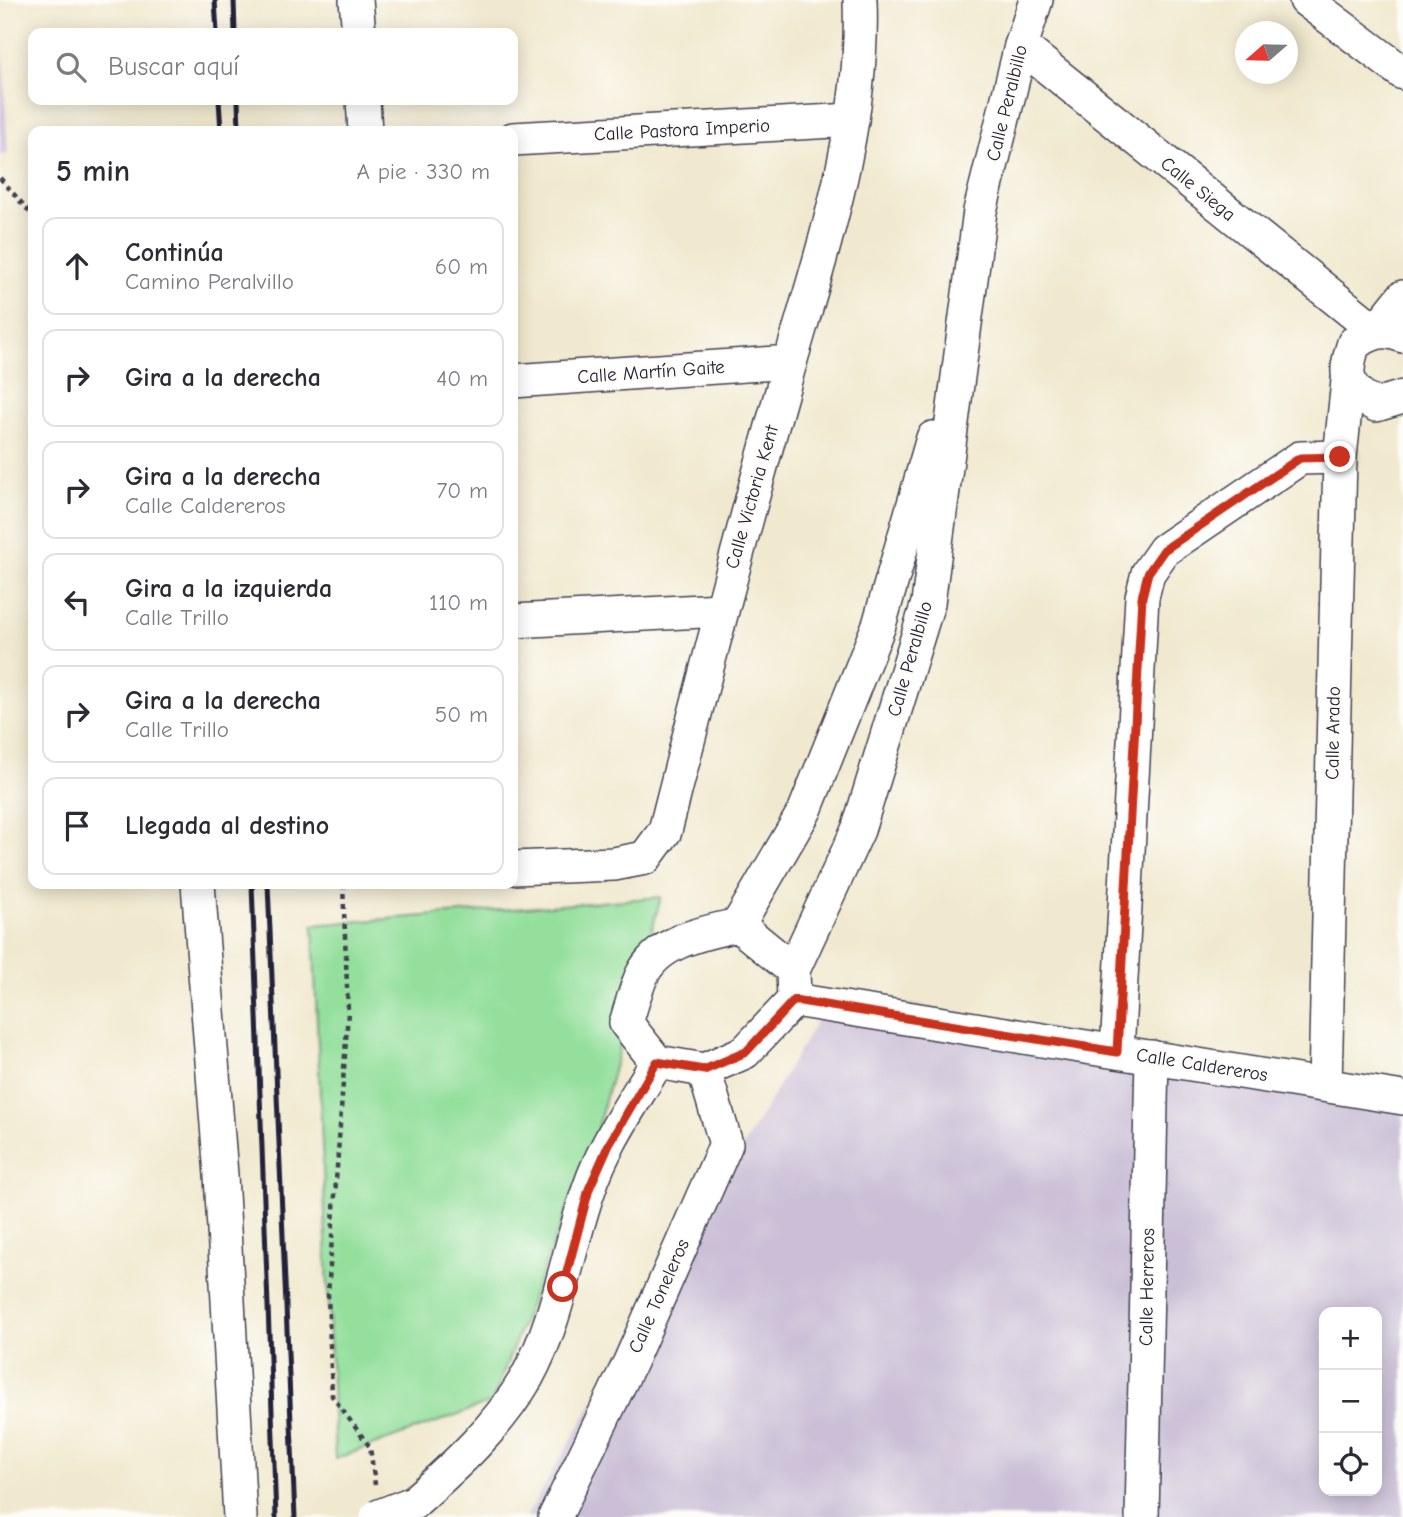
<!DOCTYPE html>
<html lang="es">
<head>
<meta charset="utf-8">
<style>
  body { margin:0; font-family:"Comic Neue",sans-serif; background:#f7f7f7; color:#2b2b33 }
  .controls { position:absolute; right:21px; bottom:21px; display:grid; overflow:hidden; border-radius:14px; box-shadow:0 4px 18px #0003 }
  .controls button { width:63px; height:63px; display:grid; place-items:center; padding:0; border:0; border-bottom:2px solid #e1e1e2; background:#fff; color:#2b2b33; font:35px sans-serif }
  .compass { position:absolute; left:1235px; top:21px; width:63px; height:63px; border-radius:50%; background:#fff; box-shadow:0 4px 18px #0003; rotate:250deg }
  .stop { position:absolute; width:21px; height:21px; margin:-16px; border:5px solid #c8321e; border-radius:50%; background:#fff }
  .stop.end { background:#c8321e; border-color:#fff; box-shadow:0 2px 7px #0008 }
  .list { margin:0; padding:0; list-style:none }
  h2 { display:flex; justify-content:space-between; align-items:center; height:91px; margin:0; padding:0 28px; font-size:30px }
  h2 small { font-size:23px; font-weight:400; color:#7c7c81 }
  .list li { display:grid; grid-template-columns:46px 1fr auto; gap:21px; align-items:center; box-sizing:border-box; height:98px; margin:0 14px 14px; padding:0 14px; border:2px solid #e1e1e2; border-radius:14px }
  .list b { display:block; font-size:26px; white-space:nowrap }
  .list p { margin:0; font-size:23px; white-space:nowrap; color:#7c7c81 }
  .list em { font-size:23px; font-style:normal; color:#7c7c81 }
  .icon { flex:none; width:38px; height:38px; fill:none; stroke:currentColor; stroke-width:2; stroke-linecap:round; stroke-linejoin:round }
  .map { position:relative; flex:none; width:1403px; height:1517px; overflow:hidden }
  .search { position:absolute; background:#fff; box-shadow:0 4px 18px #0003; left:28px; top:28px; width:490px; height:77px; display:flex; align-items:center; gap:18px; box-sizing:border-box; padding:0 24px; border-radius:14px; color:#7c7c81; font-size:26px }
  .panel { position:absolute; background:#fff; box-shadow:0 4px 18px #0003; left:28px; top:126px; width:490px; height:763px; border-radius:14px }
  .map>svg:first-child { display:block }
  .industrial { fill:#cabfd7; fill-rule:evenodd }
  .green { fill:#93df9b; stroke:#5a806b; stroke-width:2 }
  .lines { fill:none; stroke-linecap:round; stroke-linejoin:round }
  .minor-casing { stroke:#414051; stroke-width:36 }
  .path { stroke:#414051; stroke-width:4.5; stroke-dasharray:5 5; stroke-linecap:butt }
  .minor { stroke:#fff; stroke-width:33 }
  .rail { stroke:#22223b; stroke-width:5 }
  .minor-bridge-casing { stroke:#414051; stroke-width:36; stroke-linecap:butt }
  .minor-bridge { stroke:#fff; stroke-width:33 }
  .route { stroke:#c8321e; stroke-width:9 }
  .labels { text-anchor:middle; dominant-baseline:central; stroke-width:5; stroke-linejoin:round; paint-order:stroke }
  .street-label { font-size:19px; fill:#22223b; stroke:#fdfcf7 }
</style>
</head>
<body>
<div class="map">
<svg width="1403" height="1517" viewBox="0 0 1403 1517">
  <rect width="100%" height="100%" fill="#fdfcf7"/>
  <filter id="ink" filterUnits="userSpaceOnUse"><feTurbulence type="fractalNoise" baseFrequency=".0143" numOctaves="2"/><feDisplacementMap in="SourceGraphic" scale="14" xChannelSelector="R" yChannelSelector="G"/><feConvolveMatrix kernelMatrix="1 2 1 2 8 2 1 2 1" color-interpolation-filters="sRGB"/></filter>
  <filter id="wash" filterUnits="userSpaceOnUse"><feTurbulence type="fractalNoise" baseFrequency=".00686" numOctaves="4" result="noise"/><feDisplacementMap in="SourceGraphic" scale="28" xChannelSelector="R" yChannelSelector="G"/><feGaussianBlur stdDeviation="1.57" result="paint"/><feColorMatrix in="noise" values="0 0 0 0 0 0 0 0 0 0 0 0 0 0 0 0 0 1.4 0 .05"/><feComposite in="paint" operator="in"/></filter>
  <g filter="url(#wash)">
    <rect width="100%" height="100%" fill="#f1e9cf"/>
    <g class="industrial">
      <polygon points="0,0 8,153 0,156"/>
      <path d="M834 991 1403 1090V1517H526ZM1324 1312H1377V1491H1324Z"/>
    </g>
    <polygon class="green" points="661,897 596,1133 492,1402 335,1459 313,925"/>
  </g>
  <g filter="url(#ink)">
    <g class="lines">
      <defs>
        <g id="minor">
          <polyline points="356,0 359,33"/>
          <polyline points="1306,0 1403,73"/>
          <polyline points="1021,46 1362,320 1365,337"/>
          <polyline points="363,100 365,131"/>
          <polyline points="513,139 852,120"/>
          <polyline points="1375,332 1403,297"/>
          <path d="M1403 336C1383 327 1372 333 1354 343 1343 376 1345 389 1376 405L1403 397"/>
          <polyline points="513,381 790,362"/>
          <polyline points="513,621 721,610"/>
          <path d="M513 868 614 864 645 858 665 831C703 681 742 532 784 384 819 258 865 132 860 0"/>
          <polyline points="198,884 221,1175 240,1517"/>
          <polyline points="738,925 805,810 879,625 933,438"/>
          <path d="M738 925 793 970 794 1000 745 1052 704 1070 657 1062 626 1023C631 1008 635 990 642 975 659 940 704 933 738 925Z"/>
          <polyline points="793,970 858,830 928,603 980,211 1021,46 1036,0"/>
          <polyline points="794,1000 1403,1098"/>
          <polyline points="1117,1052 1142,597 1148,573 1164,550 1300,458 1340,457"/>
          <polyline points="1325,1085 1340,457 1348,381"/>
          <path d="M413 1503C456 1465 498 1427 527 1377 559 1319 567 1251 589 1189 604 1144 633 1103 657 1062"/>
          <polyline points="555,1517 630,1362 726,1144 704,1070"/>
          <polyline points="1142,1517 1152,1057"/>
        </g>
      </defs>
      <use href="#minor" class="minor-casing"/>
      <g class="path">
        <polyline points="0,178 33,216"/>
        <polyline points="343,884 348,1012 328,1294 332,1396 370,1447 375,1485"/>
      </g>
      <use href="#minor" class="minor"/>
      <g class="rail">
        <polyline points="215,0 217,33"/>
        <polyline points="234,0 235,33"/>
        <polyline points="219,100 221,131"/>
        <polyline points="238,100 239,131"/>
        <polyline points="252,884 276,1517"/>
        <polyline points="268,884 295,1517"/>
      </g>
      <defs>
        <polyline id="minor-bridge" points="377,1517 413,1503"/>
      </defs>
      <use href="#minor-bridge" class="minor-bridge-casing"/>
      <use href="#minor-bridge" class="minor-bridge"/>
    </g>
  </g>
  <g class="lines" filter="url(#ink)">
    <polyline class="route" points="563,1287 589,1189 609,1144 657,1062 704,1070 746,1052 794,1000 1117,1052 1142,597 1148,573 1164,550 1300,458 1340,457"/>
  </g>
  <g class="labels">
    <g class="street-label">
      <text transform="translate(1007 103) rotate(-76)">Calle Peralbillo</text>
      <text transform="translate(682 130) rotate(-3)">Calle Pastora Imperio</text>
      <text transform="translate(1198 189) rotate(39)">Calle Siega</text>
      <text transform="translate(651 372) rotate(-4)">Calle Martín Gaite</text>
      <text transform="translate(752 497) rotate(-74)">Calle Victoria Kent</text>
      <text transform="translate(910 659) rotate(-74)">Calle Peralbillo</text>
      <text transform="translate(1333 733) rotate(-89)">Calle Arado</text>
      <text transform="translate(1202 1065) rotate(9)">Calle Caldereros</text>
      <text transform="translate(1147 1287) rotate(-89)">Calle Herreros</text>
      <text transform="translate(659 1296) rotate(-66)">Calle Toneleros</text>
    </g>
  </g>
</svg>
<div class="controls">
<button>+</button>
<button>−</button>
<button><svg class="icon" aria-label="locate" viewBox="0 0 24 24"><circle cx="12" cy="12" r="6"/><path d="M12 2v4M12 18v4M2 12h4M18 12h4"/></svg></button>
</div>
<svg class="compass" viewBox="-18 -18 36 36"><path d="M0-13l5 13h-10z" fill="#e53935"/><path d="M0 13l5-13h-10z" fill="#7c7c81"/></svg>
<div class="stop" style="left:563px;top:1287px"></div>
<div class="stop end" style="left:1340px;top:457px"></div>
<div class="search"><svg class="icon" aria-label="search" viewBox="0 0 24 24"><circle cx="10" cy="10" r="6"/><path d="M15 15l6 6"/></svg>Buscar aquí</div>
<section class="panel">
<h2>5 min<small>A pie · 330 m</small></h2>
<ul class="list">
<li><svg class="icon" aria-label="ahead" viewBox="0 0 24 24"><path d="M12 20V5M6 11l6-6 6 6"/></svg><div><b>Continúa</b><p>Camino Peralvillo</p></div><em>60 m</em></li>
<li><svg class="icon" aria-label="right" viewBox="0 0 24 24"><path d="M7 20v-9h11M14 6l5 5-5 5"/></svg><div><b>Gira a la derecha</b></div><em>40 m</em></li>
<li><svg class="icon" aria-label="right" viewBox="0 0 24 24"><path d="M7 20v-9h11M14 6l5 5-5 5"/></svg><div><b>Gira a la derecha</b><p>Calle Caldereros</p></div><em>70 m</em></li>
<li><svg class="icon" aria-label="left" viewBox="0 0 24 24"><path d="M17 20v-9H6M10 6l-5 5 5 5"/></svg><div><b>Gira a la izquierda</b><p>Calle Trillo</p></div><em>110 m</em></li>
<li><svg class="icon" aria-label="right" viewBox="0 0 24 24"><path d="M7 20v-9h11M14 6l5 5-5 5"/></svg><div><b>Gira a la derecha</b><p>Calle Trillo</p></div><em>50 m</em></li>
<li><svg class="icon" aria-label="arrive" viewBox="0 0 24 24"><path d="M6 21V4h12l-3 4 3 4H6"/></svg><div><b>Llegada al destino</b></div></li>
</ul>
</section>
</div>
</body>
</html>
